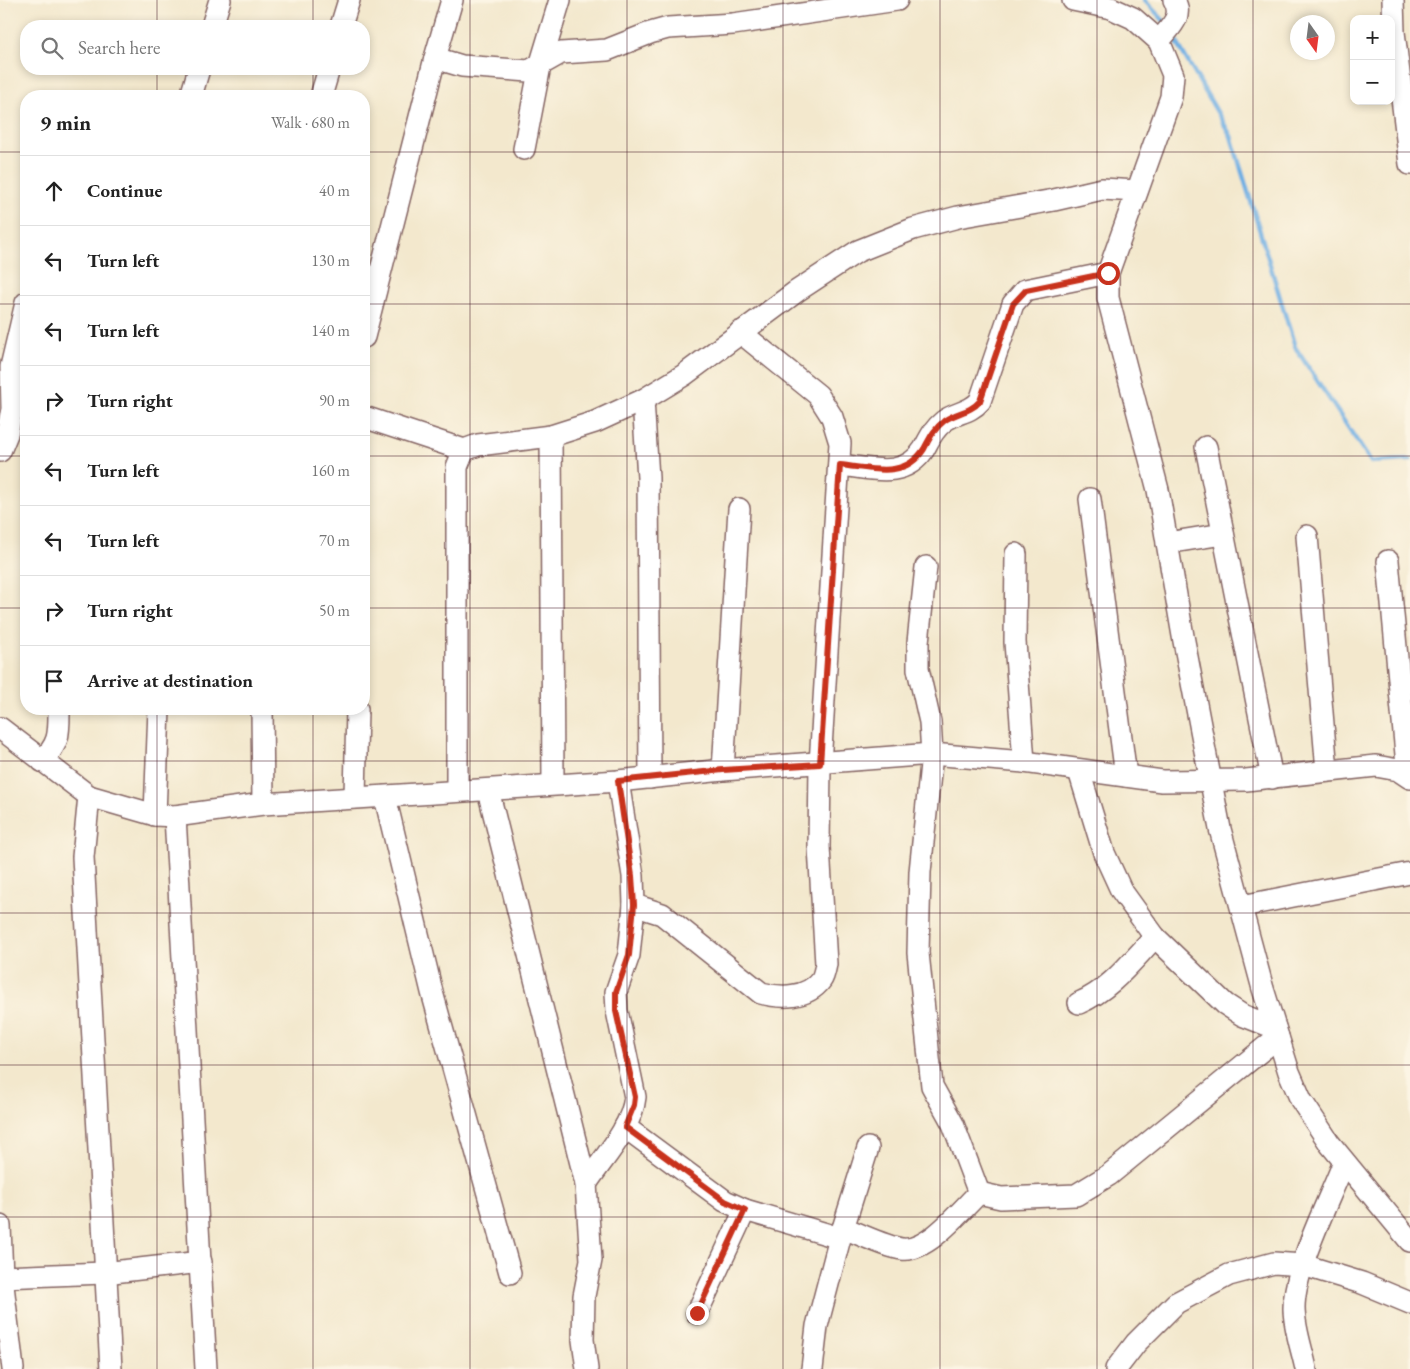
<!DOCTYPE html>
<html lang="en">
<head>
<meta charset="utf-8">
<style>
  body { margin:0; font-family:"EB Garamond",serif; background:#f2f2f2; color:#222 }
  .controls { position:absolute; right:15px; top:15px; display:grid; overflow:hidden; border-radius:10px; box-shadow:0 2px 8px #0003 }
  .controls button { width:45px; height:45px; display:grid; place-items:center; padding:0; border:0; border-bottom:1px solid #e0e0e0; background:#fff; color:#222; font:25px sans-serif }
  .compass { position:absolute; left:1290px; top:15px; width:45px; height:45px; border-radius:50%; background:#fff; box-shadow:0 2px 8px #0003; rotate:166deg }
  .stop { position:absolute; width:15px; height:15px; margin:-11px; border:4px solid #c8321e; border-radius:50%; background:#fff }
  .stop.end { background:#c8321e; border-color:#fff; box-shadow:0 1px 5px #0008 }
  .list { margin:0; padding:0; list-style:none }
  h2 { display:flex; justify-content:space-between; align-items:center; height:65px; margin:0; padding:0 20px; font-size:21px }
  h2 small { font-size:16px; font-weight:400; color:#767676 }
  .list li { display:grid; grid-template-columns:32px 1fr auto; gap:15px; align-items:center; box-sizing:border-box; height:70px; padding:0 20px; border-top:1px solid #e0e0e0 }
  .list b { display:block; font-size:19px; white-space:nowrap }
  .list em { font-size:16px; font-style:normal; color:#767676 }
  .icon { flex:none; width:28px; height:28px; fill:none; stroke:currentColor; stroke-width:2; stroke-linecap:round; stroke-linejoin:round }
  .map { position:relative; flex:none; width:1410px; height:1369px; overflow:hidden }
  .search { position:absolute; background:#fff; box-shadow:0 2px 8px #0003; left:20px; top:20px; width:350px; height:55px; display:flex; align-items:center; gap:12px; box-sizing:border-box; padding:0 18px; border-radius:20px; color:#767676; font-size:19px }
  .panel { position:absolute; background:#fff; box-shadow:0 2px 8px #0003; left:20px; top:90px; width:350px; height:625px; border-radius:20px }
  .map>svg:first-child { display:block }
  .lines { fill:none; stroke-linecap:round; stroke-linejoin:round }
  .stream { stroke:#6fafe3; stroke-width:4.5 }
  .minor-casing { stroke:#856564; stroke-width:24 }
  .minor { stroke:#fff; stroke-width:21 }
  .route { stroke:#c8321e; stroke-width:6 }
  .grid { fill:none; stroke:#4a1f2b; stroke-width:1; stroke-opacity:0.55 }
</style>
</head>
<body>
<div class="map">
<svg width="1410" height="1369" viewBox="0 0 1410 1369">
  <rect width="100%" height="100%" fill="#fcf5e5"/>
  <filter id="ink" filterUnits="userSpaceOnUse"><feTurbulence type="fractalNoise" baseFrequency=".02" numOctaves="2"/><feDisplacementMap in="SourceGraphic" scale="10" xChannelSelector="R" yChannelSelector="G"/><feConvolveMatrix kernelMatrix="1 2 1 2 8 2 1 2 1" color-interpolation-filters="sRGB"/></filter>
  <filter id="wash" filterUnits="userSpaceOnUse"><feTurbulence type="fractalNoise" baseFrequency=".0096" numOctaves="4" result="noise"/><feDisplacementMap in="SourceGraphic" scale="20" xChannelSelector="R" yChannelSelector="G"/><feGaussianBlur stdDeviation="1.12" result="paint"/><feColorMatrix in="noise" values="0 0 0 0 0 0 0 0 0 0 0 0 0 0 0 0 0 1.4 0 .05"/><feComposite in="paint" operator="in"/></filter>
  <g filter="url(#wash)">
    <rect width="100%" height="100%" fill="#f3e8cd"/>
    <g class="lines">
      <g class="stream">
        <polyline points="1144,0 1166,23"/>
        <polyline points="1172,34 1231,136 1295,347 1371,462 1410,460"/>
      </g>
    </g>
  </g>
  <g filter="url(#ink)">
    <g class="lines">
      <defs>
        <g id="minor">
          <polyline points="1073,0 1111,8 1133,18 1159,41 1173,75 1171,97 1108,273 1108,298 1158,490 1183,636 1220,829 1263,989 1289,1072 1301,1100 1330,1144 1410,1241"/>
          <polyline points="1393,0 1394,32 1410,164"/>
          <polyline points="212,26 220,0"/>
          <polyline points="341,26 349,0"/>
          <path d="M1159 41C1170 27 1184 17 1174 0"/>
          <polyline points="435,58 462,66 529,71 561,53 607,50 650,33 668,28 733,24 897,0"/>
          <polyline points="191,96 199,69"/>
          <polyline points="321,96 329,69"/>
          <polyline points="524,149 540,66 560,0"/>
          <polyline points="364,337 435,58 452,0"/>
          <polyline points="643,400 648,478 650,778"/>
          <polyline points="364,417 464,450"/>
          <polyline points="551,436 553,784"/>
          <polyline points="1206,447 1272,778"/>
          <polyline points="0,451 7,434 12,409 11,367 26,303"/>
          <path d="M840 465C871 468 904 480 924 449 930 438 933 430 944 421 956 412 970 413 980 401L1013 304 1025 290 1108 273"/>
          <polyline points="1090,499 1126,776"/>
          <polyline points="1307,536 1327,771"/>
          <polyline points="1167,543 1223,534"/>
          <polyline points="1016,554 1015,642 1024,762"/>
          <polyline points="1388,561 1408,776"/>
          <polyline points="926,567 918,642 918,669 930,722 932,754 920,872 918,953 932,1086 953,1124 979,1193"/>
          <polyline points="262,709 263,804"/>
          <polyline points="0,728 89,796 155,815 175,816 263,804 618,781 723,770 932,754 1024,762 1162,781 1246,780 1376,766 1398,770 1410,778"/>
          <path d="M42 761C60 742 59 734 59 709"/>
          <polyline points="723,770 739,509"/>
          <polyline points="1079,771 1104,853 1121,890 1155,937 1225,1004 1242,1015 1275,1028"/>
          <polyline points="457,790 457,467 464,450 478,445 551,436 595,422 643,400 684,375 797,291 858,251 913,229 958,217 1054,200 1102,189 1137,191"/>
          <polyline points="488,790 586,1184 591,1260 584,1296 583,1340 587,1369"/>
          <polyline points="89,796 83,857 111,1369"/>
          <polyline points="355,797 357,709"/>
          <polyline points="385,797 432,992 510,1273"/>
          <polyline points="155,815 159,709"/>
          <polyline points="175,816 206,1369"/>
          <path d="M634 905 662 914 761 993C780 998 807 999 821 980 824 976 825 969 826 964L819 847 820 764 840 443 832 417 818 395 740 332"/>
          <polyline points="1242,906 1410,873"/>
          <path d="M1079 1003C1110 990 1132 961 1155 937"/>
          <polyline points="625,1127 725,1201 745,1210 840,1238"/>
          <path d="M586 1184C603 1158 632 1128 635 1097L617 1011 616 992 629 955 634 905 633 876 618 781"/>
          <polyline points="979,1193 1001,1198 1076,1195 1109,1175 1278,1037"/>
          <polyline points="0,1226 2,1277 13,1369"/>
          <path d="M843 1228C861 1234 883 1246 902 1249 928 1252 961 1210 979 1193"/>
          <polyline points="2,1277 104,1273 201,1262"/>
          <polyline points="697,1313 745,1210"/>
          <polyline points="812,1369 817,1326 840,1238 868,1148"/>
          <polyline points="1116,1369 1136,1343 1176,1303 1229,1275 1274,1263 1303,1265 1362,1283 1410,1303"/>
          <path d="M1306 1369C1302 1349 1294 1328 1294 1308 1294 1268 1329 1201 1344 1162"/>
        </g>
      </defs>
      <use href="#minor" class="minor-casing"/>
      <use href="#minor" class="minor"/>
    </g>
  </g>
  <g class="lines" filter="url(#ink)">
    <path class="route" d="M697 1313 745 1210 725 1201 625 1127 634 1105 635 1097 616 1011V992L629 955 634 905 632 876 618 781 723 770 820 764 840 465C871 468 904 480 924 449 930 438 933 430 944 421 956 412 970 413 980 401L1013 304 1026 290 1108 273"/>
  </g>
  <path class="grid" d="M157 0V26M313 0V26M470 0V1369M627 0V1369M783 0V1369M940 0V1369M1097 0V1369M1253 0V1369M157 69V96M313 69V96M0 152H26M364 152H1410M0 304H26M364 304H1410M0 456H26M364 456H1410M0 608H26M364 608H1410M157 709V1369M313 709V1369M0 761H1410M0 913H1410M0 1065H1410M0 1217H1410"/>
</svg>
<div class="controls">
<button>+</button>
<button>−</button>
</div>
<svg class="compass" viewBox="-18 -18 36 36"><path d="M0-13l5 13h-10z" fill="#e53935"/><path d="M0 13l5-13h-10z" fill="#767676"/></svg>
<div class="stop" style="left:1108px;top:273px"></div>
<div class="stop end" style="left:697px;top:1313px"></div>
<div class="search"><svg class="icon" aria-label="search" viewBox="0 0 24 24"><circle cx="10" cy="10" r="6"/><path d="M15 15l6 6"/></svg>Search here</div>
<section class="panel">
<h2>9 min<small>Walk · 680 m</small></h2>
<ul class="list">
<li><svg class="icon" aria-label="ahead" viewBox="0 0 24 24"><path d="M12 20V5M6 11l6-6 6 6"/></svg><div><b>Continue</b></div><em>40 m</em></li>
<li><svg class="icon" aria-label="left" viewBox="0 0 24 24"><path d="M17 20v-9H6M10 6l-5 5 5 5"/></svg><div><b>Turn left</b></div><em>130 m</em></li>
<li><svg class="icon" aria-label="left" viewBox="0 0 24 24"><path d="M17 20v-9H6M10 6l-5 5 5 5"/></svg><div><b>Turn left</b></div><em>140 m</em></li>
<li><svg class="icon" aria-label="right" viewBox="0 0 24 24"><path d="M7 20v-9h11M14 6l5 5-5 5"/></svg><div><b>Turn right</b></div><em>90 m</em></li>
<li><svg class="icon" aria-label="left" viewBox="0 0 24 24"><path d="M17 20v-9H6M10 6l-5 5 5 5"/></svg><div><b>Turn left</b></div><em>160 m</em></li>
<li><svg class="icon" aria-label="left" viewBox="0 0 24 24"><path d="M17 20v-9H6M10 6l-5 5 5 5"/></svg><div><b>Turn left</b></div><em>70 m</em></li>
<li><svg class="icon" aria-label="right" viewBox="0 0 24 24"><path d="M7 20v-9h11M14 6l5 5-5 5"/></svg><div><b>Turn right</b></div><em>50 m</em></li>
<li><svg class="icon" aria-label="arrive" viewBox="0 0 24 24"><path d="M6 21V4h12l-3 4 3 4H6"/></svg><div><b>Arrive at destination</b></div></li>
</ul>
</section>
</div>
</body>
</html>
